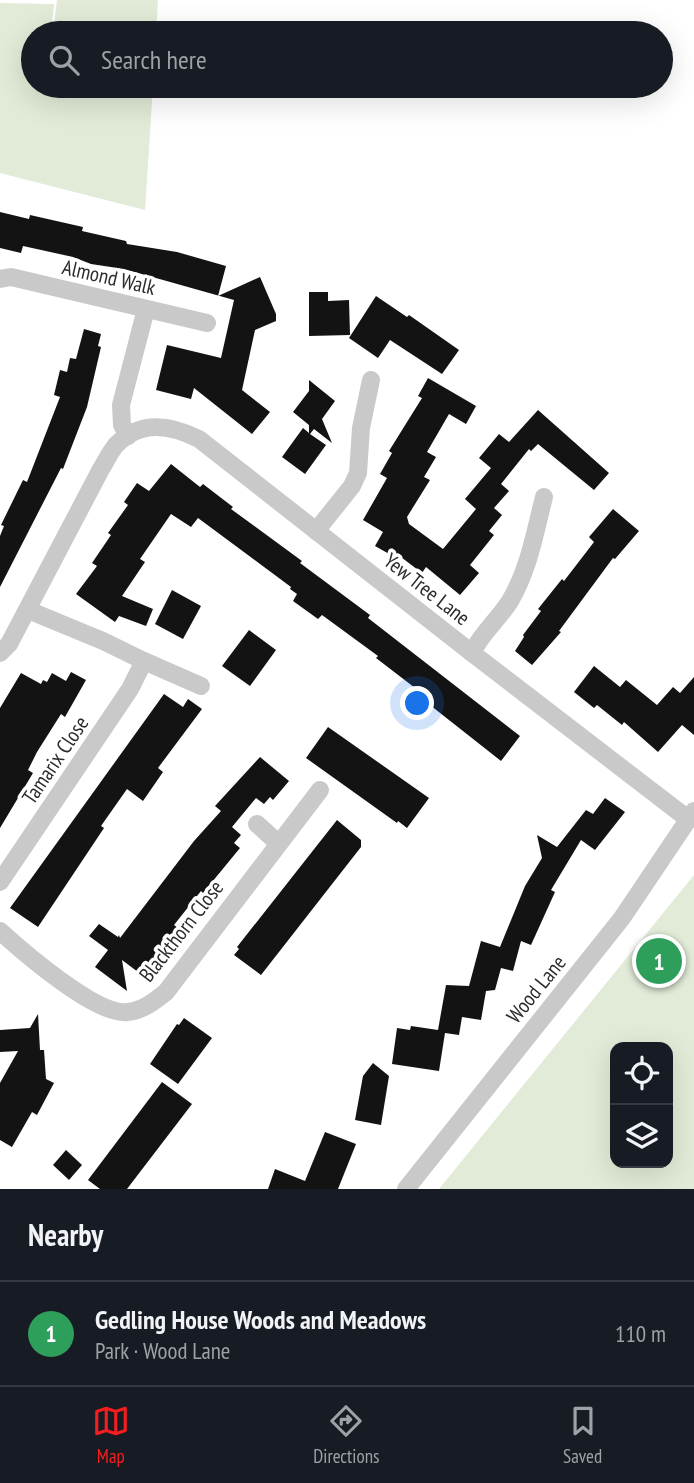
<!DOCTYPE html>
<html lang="en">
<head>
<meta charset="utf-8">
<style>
  body { margin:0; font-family:"PT Sans Narrow",sans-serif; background:#242831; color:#f1f3f6 }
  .controls { position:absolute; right:21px; bottom:21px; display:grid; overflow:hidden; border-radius:14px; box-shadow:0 7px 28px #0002 }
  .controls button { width:63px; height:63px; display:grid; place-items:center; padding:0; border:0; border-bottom:2px solid #363941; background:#171b24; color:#f1f3f6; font:35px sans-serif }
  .you { position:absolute; left:418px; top:704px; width:24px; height:24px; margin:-18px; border:5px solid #fff; border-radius:50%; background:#1a73e8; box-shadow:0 0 0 10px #1a73e833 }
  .badge { display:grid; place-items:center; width:46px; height:46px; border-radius:50%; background:#f31e1f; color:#fff; font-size:23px; font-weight:700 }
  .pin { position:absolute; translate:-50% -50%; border:4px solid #fff; box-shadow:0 2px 7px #0006 }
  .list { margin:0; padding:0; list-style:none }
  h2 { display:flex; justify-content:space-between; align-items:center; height:91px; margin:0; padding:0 28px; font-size:30px }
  h2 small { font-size:23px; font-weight:400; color:#9ea1a6 }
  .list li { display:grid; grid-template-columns:46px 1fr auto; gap:21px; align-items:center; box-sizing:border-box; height:105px; padding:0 28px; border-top:2px solid #363941 }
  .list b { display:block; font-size:26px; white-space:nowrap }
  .list p { margin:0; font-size:23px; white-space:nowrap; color:#9ea1a6 }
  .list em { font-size:23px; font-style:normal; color:#9ea1a6 }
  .icon { flex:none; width:38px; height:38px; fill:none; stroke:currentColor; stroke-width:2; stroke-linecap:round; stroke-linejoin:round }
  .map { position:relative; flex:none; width:694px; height:1189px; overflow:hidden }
  .search { position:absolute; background:#171b24; box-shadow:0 7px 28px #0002; left:21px; right:21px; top:21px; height:77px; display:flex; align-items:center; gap:18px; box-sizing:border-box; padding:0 24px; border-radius:38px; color:#9ea1a6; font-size:26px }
  .sheet { height:196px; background:#171b24 }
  nav { display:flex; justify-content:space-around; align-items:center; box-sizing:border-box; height:98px; border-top:2px solid #363941; background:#171b24; font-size:19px; color:#9ea1a6 }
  nav a { display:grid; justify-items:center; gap:4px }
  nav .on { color:#f31e1f }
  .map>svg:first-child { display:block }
  .green { fill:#e1ebd7; fill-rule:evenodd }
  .building { fill:#131313 }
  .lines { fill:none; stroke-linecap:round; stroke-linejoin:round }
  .street { stroke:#c9c9c9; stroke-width:18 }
  .labels { text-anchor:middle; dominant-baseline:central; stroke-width:7; stroke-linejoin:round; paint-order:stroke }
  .street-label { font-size:21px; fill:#2c2c2c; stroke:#fff }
</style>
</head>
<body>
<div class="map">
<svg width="694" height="1189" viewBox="0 0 694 1189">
  <rect width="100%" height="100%" fill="#fff"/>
  <g class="green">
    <polygon points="57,0 158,0 156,33 53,33"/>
    <polygon points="0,3 54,4 51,33 33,33 33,86 153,86 145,210 0,173"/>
    <path d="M694 875V1189H439ZM615 1047H668V1163H615Z"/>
  </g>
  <g class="building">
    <polygon points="0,212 29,219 30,215 83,227 82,231 126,241 127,244 177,252 226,266 218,296 260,277 276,314 276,321 255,330 242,390 270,412 252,434 194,388 191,399 156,390 167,345 221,358 234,300 124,269 91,264 73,257 23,246 21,253 0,248"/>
    <polygon points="309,292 328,292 328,301 349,300 350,335 309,336"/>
    <polygon points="376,296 407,317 409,315 459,350 442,374 390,340 378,358 349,338"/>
    <polygon points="84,329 101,334 98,346 101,347 87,407 63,469 61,468 0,587 0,536 4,526 1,525 23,480 27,482 60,397 54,395 60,370 67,372 70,358 76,359"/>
    <polygon points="428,378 476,406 466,424 449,414 427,452 436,457 424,477 430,480 407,517 409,524 443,549 476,509 465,499 491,468 479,458 499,434 509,442 538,410 609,473 594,490 538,444 531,451 529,449 501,484 509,491 494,508 502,515 489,531 494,535 470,565 479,573 460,595 426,567 422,573 393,551 391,555 375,546 383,532 363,520 387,478 380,474 392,453 389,451 422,398 418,396"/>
    <polygon points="309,380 335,401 322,419 332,443 314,429 310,434 326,445 305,474 282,457 303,428 309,433 309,425 293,412 309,391"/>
    <polygon points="171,464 200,487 203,484 233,507 231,509 302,561 300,563 370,615 368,618 520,736 501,761 416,694 419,691 376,658 378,656 322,615 318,619 293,601 297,594 290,589 291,587 198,518 191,527 171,514 140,559 145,562 122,596 153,609 146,626 119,616 115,622 76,594 97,566 92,563 111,535 108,533 128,505 124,502 137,483 149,491"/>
    <polygon points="613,509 639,531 615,559 613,558 559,631 561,632 532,665 515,651 524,637 523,635 541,611 538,609 562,579 564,581 594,542 589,537"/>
    <polygon points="172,590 201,606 183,639 155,624"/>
    <polygon points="249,630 276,650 250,686 222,666"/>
    <polygon points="594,666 620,687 626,680 657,705 673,687 680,693 694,677 694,735 682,725 658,752 624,722 622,725 597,705 594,708 574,692"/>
    <polygon points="71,672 86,680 65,717 61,714 37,752 28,770 33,773 0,828 0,708 21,673 41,684 43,680 47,682 52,673 66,681"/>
    <polygon points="164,694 183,707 188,699 202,709 158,768 163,772 143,801 127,789 101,826 104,828 38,927 10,908"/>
    <polygon points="328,727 429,798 407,828 398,821 397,823 306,758"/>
    <polygon points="260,757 289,781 273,800 270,797 264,804 256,798 232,827 241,835 234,843 240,848 203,893 201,891 174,925 178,928 142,975 122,960 127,991 95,967 108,950 89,936 99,924 118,937 119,935 120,938 194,841 221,811 215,806"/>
    <polygon points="605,798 625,812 595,850 581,840 551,890 555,892 531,945 521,941 513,971 501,968 495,990 486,991 481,1020 462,1017 459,1035 445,1033 439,1071 392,1064 397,1028 410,1030 411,1026 438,1030 446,985 469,986 481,941 500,947 525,886 542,858 537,835 557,847 586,810 593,814"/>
    <polygon points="337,820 361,840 361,847 261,975 234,955 239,949 237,947"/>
    <polygon points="38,1014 40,1050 44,1050 46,1079 54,1083 37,1115 32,1112 12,1147 0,1140 0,1083 18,1051 0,1052 0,1030 30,1028"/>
    <polygon points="184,1018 212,1038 178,1084 150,1064 177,1024 179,1025"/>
    <polygon points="373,1063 389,1076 381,1125 355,1120 363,1076"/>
    <polygon points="162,1082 192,1104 127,1189 100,1189 88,1180"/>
    <polygon points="325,1132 356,1144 338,1189 268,1189 275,1169 305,1181"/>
    <polygon points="66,1150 82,1165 69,1180 53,1165"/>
  </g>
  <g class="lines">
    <g class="street">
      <polyline points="0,279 11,277 207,323"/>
      <polyline points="128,436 122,425 121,405 146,309"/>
      <polyline points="316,531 352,486 358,473 361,428 371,380"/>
      <path d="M0 653 9 644 101 469C106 461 110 452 116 445 141 419 171 425 199 439L472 653 688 819"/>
      <path d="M472 653C481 633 499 619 510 601 529 569 535 532 544 497"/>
      <polyline points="144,661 201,686"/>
      <polyline points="257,824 278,843"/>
      <polyline points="0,882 130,689 144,661 103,641 28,610"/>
      <path d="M0 931C23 952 97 1016 127 1012 142 1011 155 1001 166 992L320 790"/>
      <polyline points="406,1189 622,918 694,811"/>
    </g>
  </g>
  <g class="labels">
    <g class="street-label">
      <text transform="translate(109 277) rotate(13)">Almond Walk</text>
      <text transform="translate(427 589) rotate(38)">Yew Tree Lane</text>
      <text transform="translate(55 760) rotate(-56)">Tamarix Close</text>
      <text transform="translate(181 931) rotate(-52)">Blackthorn Close</text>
      <text transform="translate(536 989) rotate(-51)">Wood Lane</text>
    </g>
  </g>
</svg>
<div class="controls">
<button><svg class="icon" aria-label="locate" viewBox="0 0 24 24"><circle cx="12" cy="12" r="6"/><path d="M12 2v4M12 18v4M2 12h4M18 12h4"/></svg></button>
<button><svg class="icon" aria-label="layers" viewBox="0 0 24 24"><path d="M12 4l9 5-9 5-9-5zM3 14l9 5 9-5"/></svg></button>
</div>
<div class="you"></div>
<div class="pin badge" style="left:659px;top:961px;background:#2e9e5b">1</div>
<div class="search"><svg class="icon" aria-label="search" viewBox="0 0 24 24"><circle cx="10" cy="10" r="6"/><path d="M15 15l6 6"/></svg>Search here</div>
</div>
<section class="sheet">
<h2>Nearby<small></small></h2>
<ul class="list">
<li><span class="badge" style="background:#2e9e5b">1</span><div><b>Gedling House Woods and Meadows</b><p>Park · Wood Lane</p></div><em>110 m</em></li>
</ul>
</section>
<nav>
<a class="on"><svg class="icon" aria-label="map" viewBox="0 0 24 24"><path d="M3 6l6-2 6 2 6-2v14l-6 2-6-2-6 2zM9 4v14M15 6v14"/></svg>Map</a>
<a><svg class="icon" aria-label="directions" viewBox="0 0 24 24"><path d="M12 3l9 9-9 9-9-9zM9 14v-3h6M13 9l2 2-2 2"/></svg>Directions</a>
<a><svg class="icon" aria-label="saved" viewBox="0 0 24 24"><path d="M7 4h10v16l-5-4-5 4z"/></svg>Saved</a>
</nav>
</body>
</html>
